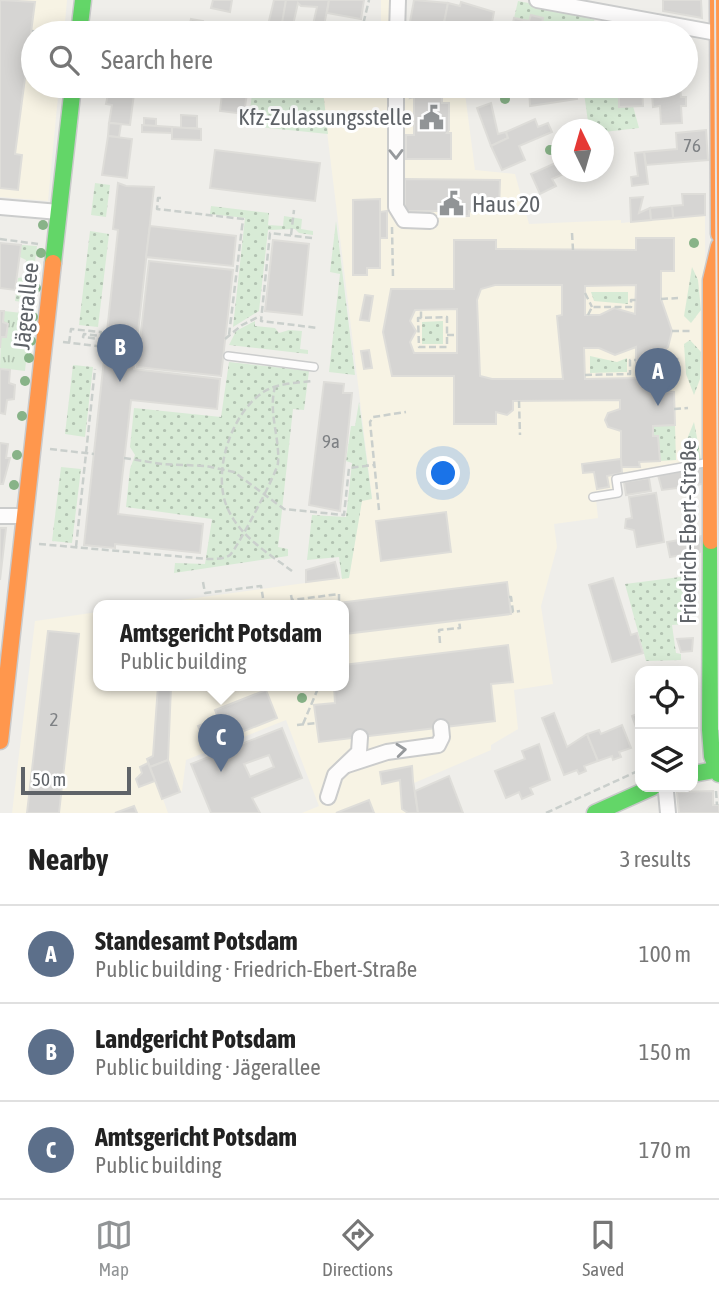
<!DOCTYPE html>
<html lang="en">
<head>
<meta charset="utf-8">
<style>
  body { margin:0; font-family:"Asap Condensed",sans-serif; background:#f2f2f2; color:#222 }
  .controls { position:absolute; right:21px; bottom:21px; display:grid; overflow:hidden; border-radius:14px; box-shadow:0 4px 18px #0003 }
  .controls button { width:63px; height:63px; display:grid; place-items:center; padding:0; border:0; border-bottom:2px solid #e0e0e0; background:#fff; color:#222; font:35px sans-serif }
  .compass { position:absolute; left:551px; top:119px; width:63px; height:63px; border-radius:50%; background:#fff; box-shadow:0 4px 18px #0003; rotate:355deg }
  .scale { position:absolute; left:21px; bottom:18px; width:110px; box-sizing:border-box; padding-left:7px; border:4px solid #5f6368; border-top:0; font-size:19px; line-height:24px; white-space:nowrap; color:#5f6368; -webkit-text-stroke:5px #fff; paint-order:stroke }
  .you { position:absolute; left:444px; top:474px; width:24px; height:24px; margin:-18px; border:5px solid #fff; border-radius:50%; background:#1a73e8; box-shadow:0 0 0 10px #1a73e833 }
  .badge { display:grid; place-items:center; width:46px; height:46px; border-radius:50%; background:#919496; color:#fff; font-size:23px; font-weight:700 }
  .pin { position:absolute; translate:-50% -58px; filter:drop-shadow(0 2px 4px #0008) }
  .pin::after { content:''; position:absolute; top:37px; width:24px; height:21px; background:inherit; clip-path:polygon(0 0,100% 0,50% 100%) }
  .popup { position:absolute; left:93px; top:600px; width:256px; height:91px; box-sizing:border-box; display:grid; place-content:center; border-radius:14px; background:#fff; filter:drop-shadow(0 2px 5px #0005); font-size:23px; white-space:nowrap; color:#767676 }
  .popup b { font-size:26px; color:#222 }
  .popup::after { content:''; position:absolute; left:50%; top:100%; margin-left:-14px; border:14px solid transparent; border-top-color:#fff }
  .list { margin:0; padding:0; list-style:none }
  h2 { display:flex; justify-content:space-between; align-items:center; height:91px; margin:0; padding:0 28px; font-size:30px }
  h2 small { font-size:23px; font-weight:400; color:#767676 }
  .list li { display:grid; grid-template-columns:46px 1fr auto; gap:21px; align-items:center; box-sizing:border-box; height:98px; padding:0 28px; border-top:2px solid #e0e0e0 }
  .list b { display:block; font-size:26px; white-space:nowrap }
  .list p { margin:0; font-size:23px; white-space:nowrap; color:#767676 }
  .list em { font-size:23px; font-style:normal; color:#767676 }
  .icon { flex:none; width:38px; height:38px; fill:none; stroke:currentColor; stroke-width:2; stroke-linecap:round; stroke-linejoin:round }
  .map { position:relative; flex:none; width:719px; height:813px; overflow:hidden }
  .search { position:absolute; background:#fff; box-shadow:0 4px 18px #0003; left:21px; right:21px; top:21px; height:77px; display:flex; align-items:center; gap:18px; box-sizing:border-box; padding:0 24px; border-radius:38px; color:#767676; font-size:26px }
  .sheet { height:385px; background:#fff }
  nav { display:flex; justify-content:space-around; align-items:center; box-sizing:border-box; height:98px; border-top:2px solid #e0e0e0; background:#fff; font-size:19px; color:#767676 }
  nav a { display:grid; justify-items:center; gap:4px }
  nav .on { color:#919496 }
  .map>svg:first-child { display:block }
  .commercial { fill:#f7f3e4 }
  .grass { fill:url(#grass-dots) }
  .park { fill:url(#park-tufts) }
  .building { fill:#d6d5d3; stroke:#deddd9; stroke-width:2; fill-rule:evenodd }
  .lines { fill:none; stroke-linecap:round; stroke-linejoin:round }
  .lane-casing { stroke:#cbcccc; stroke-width:10 }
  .street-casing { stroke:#cbcccc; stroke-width:18 }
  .fast-casing { stroke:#cacacb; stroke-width:19 }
  .slow-casing { stroke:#cacacb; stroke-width:19 }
  .path { stroke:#cacfcc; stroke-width:2.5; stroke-dasharray:7 3.5; stroke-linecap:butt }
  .lane { stroke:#fdfcfc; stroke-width:7 }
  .street { stroke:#fdfcfc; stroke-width:14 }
  .fast { stroke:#63d668; stroke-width:16 }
  .slow { stroke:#ff974d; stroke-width:16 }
  .tram { stroke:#e4e4e4; stroke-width:2 }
  .tree { fill:#88b388 }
  .oneway { stroke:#96999c }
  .labels { text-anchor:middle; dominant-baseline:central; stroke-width:6; stroke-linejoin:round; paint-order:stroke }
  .number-label { font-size:19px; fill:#7e8184 }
  .poi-label { font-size:23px; fill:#5f6368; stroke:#fff; text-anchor:end }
  .street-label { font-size:23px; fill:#5f6368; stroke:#fff }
</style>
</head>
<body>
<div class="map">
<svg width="719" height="813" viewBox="0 0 719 813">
  <defs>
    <pattern id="grass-dots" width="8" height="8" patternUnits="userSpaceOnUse" patternTransform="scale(1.75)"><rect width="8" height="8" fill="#d8ebd6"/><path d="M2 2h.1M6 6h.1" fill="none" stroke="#b2c2b1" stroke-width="1.8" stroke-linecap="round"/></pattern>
    <pattern id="park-tufts" width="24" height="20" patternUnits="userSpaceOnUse" patternTransform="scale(1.75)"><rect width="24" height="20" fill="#d8ebd6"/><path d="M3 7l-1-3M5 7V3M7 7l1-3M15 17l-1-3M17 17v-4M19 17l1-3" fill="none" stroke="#b2c2b1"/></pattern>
  </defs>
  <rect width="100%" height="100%" fill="#efeeea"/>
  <g class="commercial">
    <polygon points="0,0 67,0 64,33 33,33 33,86 59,86 48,201 0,197"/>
    <polygon points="381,0 404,0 403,33 381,33"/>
    <polygon points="381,86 464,86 475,170 515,174 529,224 621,220 621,223 705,215 706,466 621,482 623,495 596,499 598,518 554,524 557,547 541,606 553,684 514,690 518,729 491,745 491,750 414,783 418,813 302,813 319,806 286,720 186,760 182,791 163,799 168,813 12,813 35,621 98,612 99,686 344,686 344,606 137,606 349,577 362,500 372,498 322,91 381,91"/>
  </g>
  <g class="grass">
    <polygon points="518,1 595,16 592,33 580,31 581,25 568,23 567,28 542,23 543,18 531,15 529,21 514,18"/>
    <polygon points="253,86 381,86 381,91 323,91 328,134 248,126"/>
    <polygon points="583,86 615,86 619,89 619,106 633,106 639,128 604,132 589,129"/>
    <polygon points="95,183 110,185 106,217 91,215"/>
    <polygon points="211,206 269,213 268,225 283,226 284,216 302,219 301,229 313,231 313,235 299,233 295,229 268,230 259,311 233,327 245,218 210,214"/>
    <polygon points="336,221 355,375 329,372 340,274 330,272"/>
    <polygon points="90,231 109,234 98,327 79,325"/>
    <polygon points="22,245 37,246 30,303 15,301 18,278 24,277 26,260 20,257"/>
    <polygon points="692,267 698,280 701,310 691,323 684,316"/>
    <polygon points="591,292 628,292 628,304 594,301"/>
    <polygon points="255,321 255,326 275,328 279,333 289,330 302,331 300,349 308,350 308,354 229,345 236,331"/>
    <polygon points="443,321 443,344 422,344 422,322"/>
    <polygon points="690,340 701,352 700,379 694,395 686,374 684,344"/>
    <polygon points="590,356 617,362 627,358 627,372 590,373"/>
    <polygon points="229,362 309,371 304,410 293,409 278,547 288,549 288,556 174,573 175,563 205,564 212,519 126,507 130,469 135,455 130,447 134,408 221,417"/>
    <polygon points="73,365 93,367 85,437 65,434"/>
    <polygon points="359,402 372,499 362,501 349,578 342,579 339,557 307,560 312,515 346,517 352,463 346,461 351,426 355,426"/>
    <polygon points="694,422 701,459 685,462 685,444"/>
    <polygon points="675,425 676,460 660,461 658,436 653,436 653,426"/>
    <polygon points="61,467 81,469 72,543 52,541"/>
    <polygon points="688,576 685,624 672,625 676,653 681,654 681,660 646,661 625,584"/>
  </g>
  <polygon class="park" points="4,311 31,314 25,371 0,368 1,337 6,336 8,325 3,322"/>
  <g class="building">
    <polygon points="0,0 35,2 15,154 22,155 18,190 0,188"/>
    <polygon points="213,0 232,0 230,12 211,8"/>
    <polygon points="274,0 286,0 282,27 268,25"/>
    <polygon points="286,0 329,0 323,31 312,29 317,7 301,6 298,3 293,25 282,23"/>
    <polygon points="329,0 364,0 361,19 327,13"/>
    <polygon points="414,0 448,3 443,28 410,22"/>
    <polygon points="663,0 701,0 702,18 663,11"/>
    <polygon points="461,2 494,12 490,33 443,28 448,3 460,6"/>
    <polygon points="531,15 543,18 542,23 552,25 550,33 511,33 514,18 529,21"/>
    <polygon points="191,19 203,21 201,32 188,32"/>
    <polygon points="568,23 581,25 580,31 592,33 550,33 552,25 567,28"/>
    <polygon points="110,28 201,32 204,32 204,33 110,33"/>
    <polygon points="686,51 693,52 690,69 686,69"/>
    <polygon points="114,86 135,86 130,125 109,123 112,105 106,104 108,94 113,95"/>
    <polygon points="223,86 248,86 244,114 220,111"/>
    <polygon points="414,86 442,86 442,103 449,103 449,130 447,133 451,133 451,159 406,159 406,135 414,135 414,97 410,98"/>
    <polygon points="529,86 544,86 544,90 575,86 577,99 530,106"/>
    <polygon points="626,86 642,86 643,106 619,107 619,89 626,90"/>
    <polygon points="659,86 680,86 681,97 686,97 686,106 681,106 682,123 661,124 660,106 653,107 652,95 660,95"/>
    <polygon points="491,103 498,134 506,132 508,138 491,146 477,108"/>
    <polygon points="181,115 197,116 197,128 181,128"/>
    <polygon points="144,118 156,119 156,126 144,126"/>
    <polygon points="535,119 538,127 548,123 552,132 519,146 525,160 502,170 491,146 508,138 506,132"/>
    <polygon points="109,123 121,124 119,137 108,136"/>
    <polygon points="142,125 172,127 172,133 142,132"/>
    <polygon points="172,127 201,129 201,140 172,139"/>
    <polygon points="706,130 708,160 646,165 644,152 677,149 676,133"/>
    <polygon points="108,136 132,139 127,178 102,175"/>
    <polygon points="215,150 320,163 315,201 210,188"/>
    <polygon points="644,152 648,184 632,186 631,177 638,176 635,153"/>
    <polygon points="562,160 562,172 568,172 552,179 556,186 540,194 531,174"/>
    <polygon points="405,179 500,180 499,212 469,211 469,216 446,216 446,211 405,211"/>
    <polygon points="118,183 126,186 154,187 134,369 220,379 217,409 131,400 118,514 203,524 200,553 115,544 115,548 84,545 118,230 113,229"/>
    <polygon points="682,194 705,194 705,215 673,218 672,206 683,205"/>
    <polygon points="643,197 639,213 650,208 651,220 631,222 630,198"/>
    <polygon points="380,199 380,268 367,268 367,275 353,275 353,200"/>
    <polygon points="672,206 673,218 651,220 650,208"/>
    <polygon points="387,211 387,238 380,238 380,212"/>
    <polygon points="150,226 236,236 233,266 146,257"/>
    <path d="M636 238H674V271H661V299L672 331 668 347 661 354V392H674L675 425 653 426V436H658L660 461 639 462 640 467H621V431L608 427 605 420 608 413 620 409V400L513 401V410L507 415 496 412V424H454V376H392L383 332 391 289H454V240H496V249L636 250ZM495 285H562V315L557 316 563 379H492L480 376 477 300 481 289ZM636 285 635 314 614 308 600 315H585V286ZM457 309V353H414L410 342 416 331 410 321 415 310ZM636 347V378L585 379 584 348H599L615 355Z"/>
    <polygon points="273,240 309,244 302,315 265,311"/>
    <polygon points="0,243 21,245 15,290 0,288"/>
    <polygon points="149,261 233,270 221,376 137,367"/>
    <polygon points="365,295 373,296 369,321 360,320"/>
    <polygon points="0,311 4,311 3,322 8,324 6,337 1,337 0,348"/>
    <polygon points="369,350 372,368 364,369 361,351"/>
    <polygon points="0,369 10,370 9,383 15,385 14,399 7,400 5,414 0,413"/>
    <polygon points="324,382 344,384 343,393 352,393 340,511 309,505"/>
    <polygon points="0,443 8,444 6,458 10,458 3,484 0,484"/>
    <polygon points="621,459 622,473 607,476 609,487 597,489 594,472 583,473 582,464"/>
    <polygon points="705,467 705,483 679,490 677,488 662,490 658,475"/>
    <polygon points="649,478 651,491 626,495 624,482"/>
    <polygon points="656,493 664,542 637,547 634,530 625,528 626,519 632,518 629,497"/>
    <polygon points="446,512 451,552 381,561 376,521"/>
    <polygon points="0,528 6,528 0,580"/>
    <polygon points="683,535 686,539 702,536 700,552 670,557 667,542 679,540"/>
    <polygon points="335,562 339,578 306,582 306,570"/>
    <polygon points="613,578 631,635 637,633 643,653 612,662 589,585"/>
    <polygon points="507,582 511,614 344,634 344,606 314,606"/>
    <polygon points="48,631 79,634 66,750 59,813 27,813"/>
    <polygon points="693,638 692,651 681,652 677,639"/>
    <polygon points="508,645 513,682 491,684 495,721 319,742 314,705 335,703 334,686 344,686 344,665"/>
    <polygon points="158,686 171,686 168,760 150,767 147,759 153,756"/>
    <polygon points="266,690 277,718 206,746 198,726 218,718 215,710"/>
    <polygon points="638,706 640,706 640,738 632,716 637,714"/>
    <polygon points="554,713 567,747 587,734 598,761 584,766 586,771 579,774 577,770 564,775 542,718"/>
    <polygon points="622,725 631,748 619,752 621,757 613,760 612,756 598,761 587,734 599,730 601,734"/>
    <path d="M282 728 302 778 252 798 260 813H211L191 764ZM269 755 274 767 250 777 244 764Z"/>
    <polygon points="539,744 550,780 530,788 533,794 522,799 519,792 506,798 495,771 525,759 522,751"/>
    <polygon points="168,760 180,792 162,799 150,767"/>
    <polygon points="148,763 155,781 139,787 136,779 142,773 140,767"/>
    <polygon points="412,766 413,781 418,813 408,813 402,809 400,780 382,784 380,772"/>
    <polygon points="449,776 463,813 418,813 415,791"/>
    <polygon points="713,791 713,805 719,805 719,813 679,813 677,792"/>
    <polygon points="369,800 374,813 336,813"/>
    <polygon points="134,806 137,813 115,813 126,809"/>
  </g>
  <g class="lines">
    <defs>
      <g id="lane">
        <polyline points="228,356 314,367"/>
        <polyline points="593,497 618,493 616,479 710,462"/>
      </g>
      <g id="street">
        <polyline points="537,0 717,33"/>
        <polyline points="397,33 398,0"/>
        <polyline points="396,86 396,207 404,220 430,221"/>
        <polyline points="0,207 59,212"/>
        <polyline points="0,516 25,516"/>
        <polyline points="347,765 387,752 438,745 442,737 441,727"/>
        <polyline points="666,792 668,813"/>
        <polyline points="328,797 335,775 359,752 360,737"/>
      </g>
      <g id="fast">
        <polyline points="79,33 83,0"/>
        <polyline points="53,263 73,86"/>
        <polyline points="711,541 710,730 712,756 719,774"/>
        <polyline points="693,774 719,769"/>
        <polyline points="595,813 653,787"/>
      </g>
      <g id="slow">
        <polyline points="718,0 719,234"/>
        <polyline points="711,541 711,280 719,246"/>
        <polyline points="0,741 53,263"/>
      </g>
    </defs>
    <use href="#lane" class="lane-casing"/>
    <use href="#street" class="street-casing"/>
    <use href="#fast" class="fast-casing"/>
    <use href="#slow" class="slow-casing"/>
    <g class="path">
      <polyline points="32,31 48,33"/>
      <polyline points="410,31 423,33"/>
      <polyline points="361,33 369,0"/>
      <polyline points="161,198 158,198 157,209 243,219 229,335"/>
      <polyline points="392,227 393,278"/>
      <polyline points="572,233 573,250"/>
      <polyline points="291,235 294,210"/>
      <polyline points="312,238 270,233 261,321 318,328"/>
      <polyline points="0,239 38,244"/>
      <polyline points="585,293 592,307"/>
      <polyline points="661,299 678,298"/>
      <polyline points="588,315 592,307 631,307 631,300 636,300"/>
      <polyline points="421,318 418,318 419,347 447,347 447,317 421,318 421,310"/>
      <polyline points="672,331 693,331"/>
      <polyline points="447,335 457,335"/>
      <polyline points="225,339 242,325 260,316"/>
      <polyline points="63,342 105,347"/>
      <polyline points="69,343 71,329 101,332 101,336 84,334 83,337 100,339 99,346"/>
      <polyline points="661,361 679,359"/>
      <polyline points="585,375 630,374 630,360 636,360"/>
      <polyline points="519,401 520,435"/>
      <polyline points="674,409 688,408"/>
      <polyline points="50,449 94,454"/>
      <polyline points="124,458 162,464 206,466 234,472 284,509 344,515 349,468 374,465"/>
      <polyline points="379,510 370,422 373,417 406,412"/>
      <path d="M39 544 208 559C216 559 224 559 230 555 236 550 277 473 278 463 280 438 268 412 275 387"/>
      <polyline points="76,547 95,369"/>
      <path d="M292 571C268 553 239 536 227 507 212 472 231 412 265 391 278 383 297 383 312 381"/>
      <polyline points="203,582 205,593 261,586 263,598"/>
      <polyline points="291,595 292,600 339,594 339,603"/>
      <polyline points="509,597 511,597 513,612 520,611"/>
      <polyline points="440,643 439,630 460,628 459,620"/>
      <polyline points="303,724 319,686"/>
      <polyline points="297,725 316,723"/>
      <polyline points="716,791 717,805"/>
      <polyline points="546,813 640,770"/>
    </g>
    <use href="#lane" class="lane"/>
    <use href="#street" class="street"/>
    <use href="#fast" class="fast"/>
    <use href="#slow" class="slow"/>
    <polyline class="tram" points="715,0 719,729"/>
  </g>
  <g class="tree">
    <circle cx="505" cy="99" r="5"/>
    <circle cx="550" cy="150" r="5"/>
    <circle cx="43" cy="225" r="5"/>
    <circle cx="694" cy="243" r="5"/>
    <circle cx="41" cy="253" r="5"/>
    <circle cx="36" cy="288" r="5"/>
    <circle cx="33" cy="317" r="5"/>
    <circle cx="31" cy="341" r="5"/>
    <circle cx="29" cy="358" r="5"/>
    <circle cx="25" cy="381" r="5"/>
    <circle cx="22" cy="416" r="5"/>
    <circle cx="694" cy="447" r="5"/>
    <circle cx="17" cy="455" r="5"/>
    <circle cx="14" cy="485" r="5"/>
    <circle cx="302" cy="698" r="5"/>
  </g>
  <defs><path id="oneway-chevron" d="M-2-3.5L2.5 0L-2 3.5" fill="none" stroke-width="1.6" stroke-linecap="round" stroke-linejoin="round" transform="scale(1.75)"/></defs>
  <g class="oneway">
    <use href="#oneway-chevron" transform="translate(396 154) rotate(89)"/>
    <use href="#oneway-chevron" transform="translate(401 750) rotate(-6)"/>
  </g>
  <defs>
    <symbol id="civic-bare" viewBox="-9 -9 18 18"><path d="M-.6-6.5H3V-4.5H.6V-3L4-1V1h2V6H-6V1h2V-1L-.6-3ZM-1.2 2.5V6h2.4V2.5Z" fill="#919496" stroke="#fff" stroke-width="2.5" paint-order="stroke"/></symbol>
  </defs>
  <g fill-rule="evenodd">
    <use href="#civic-bare" x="414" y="100" width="35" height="35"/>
    <use href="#civic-bare" x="434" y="186" width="35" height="35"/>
  </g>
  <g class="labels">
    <g class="number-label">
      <text x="692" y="145">76</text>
      <text x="331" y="441">9a</text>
      <text x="54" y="719">2</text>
    </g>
    <g class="poi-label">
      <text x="412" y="117">Kfz-Zulassungsstelle</text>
      <text x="472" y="204" text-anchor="start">Haus 20</text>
    </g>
    <g class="street-label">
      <text transform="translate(26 306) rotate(-84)">Jägerallee</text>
      <text transform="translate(688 532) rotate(-90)">Friedrich-Ebert-Straße</text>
    </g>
  </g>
</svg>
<div class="controls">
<button><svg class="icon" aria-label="locate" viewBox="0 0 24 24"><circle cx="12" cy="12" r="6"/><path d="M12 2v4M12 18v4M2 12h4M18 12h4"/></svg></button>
<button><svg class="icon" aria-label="layers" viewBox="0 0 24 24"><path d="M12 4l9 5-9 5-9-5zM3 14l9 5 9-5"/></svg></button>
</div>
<svg class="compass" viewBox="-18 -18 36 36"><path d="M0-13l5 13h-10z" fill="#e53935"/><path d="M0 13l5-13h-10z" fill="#767676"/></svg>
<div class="scale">50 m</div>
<div class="you"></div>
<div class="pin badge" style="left:658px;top:406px;background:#5c6f8a">A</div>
<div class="pin badge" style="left:120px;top:382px;background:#5c6f8a">B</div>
<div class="pin badge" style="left:221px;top:772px;background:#5c6f8a">C</div>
<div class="popup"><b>Amtsgericht Potsdam</b>Public building</div>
<div class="search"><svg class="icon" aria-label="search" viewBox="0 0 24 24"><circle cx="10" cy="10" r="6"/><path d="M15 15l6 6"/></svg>Search here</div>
</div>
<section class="sheet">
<h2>Nearby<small>3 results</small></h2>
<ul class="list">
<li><span class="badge" style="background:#5c6f8a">A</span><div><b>Standesamt Potsdam</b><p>Public building · Friedrich-Ebert-Straße</p></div><em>100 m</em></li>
<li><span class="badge" style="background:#5c6f8a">B</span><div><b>Landgericht Potsdam</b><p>Public building · Jägerallee</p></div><em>150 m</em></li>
<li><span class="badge" style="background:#5c6f8a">C</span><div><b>Amtsgericht Potsdam</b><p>Public building</p></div><em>170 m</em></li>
</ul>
</section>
<nav>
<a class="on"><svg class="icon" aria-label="map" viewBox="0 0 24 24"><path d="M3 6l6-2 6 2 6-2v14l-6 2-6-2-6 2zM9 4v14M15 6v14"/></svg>Map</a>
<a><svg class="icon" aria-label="directions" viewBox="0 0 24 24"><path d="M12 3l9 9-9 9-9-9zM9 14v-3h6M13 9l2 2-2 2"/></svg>Directions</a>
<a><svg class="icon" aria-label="saved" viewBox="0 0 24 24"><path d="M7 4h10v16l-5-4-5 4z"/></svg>Saved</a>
</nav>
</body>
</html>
